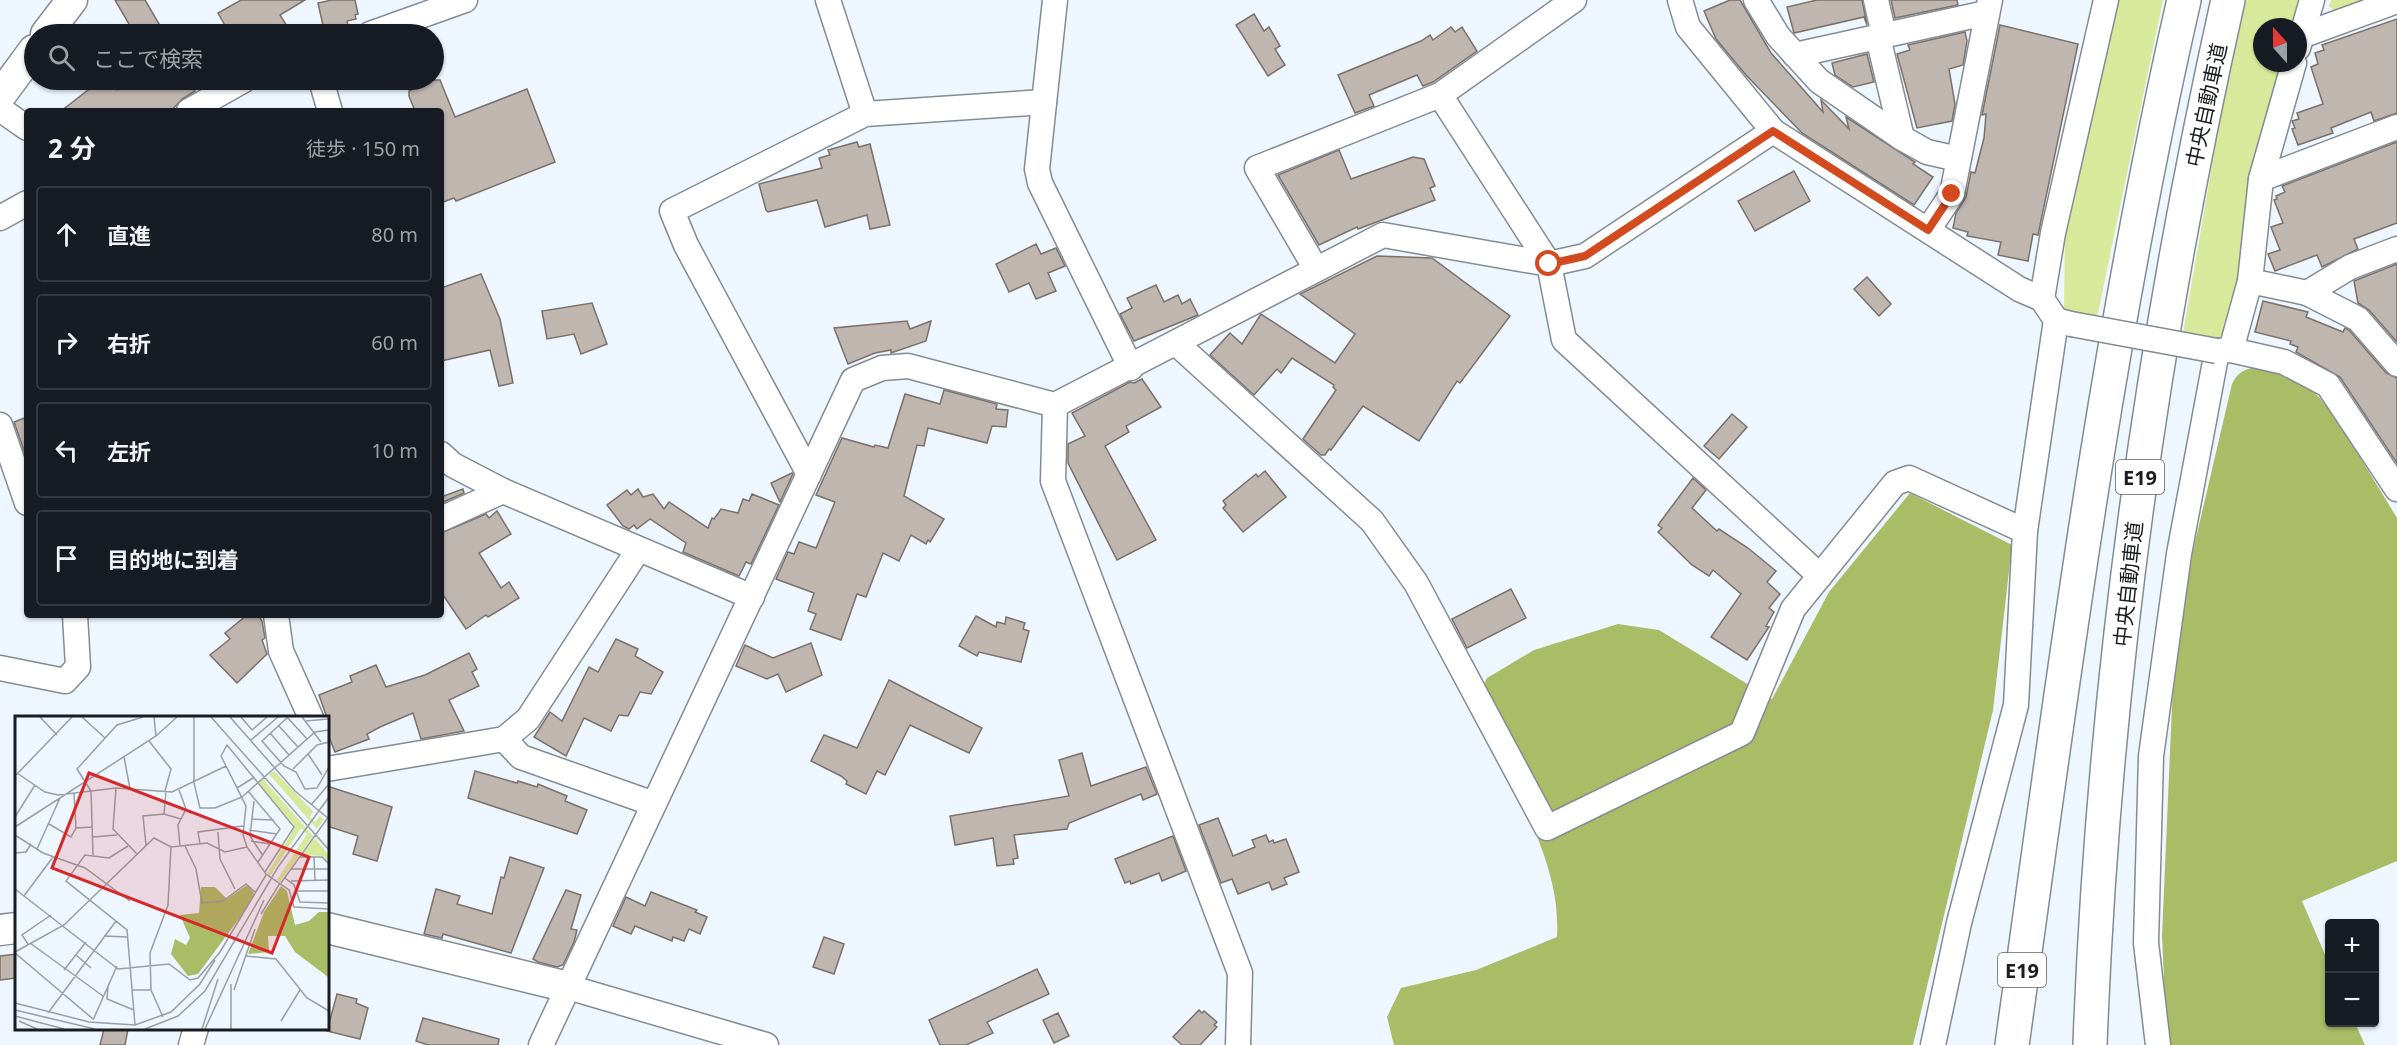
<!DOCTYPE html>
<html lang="ja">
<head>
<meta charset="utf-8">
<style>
  body { margin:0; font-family:"Noto Sans","Noto Sans JP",sans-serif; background:#242831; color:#f1f3f6 }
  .controls { position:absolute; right:18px; bottom:18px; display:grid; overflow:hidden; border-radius:6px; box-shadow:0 2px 4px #0004 }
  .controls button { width:54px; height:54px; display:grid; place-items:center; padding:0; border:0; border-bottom:2px solid #363941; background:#171b24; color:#f1f3f6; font:30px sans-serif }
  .compass { position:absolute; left:2253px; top:18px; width:54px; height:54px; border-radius:50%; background:#171b24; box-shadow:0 2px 4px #0004; rotate:339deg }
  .stop { position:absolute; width:18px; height:18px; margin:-14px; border:4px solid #d24a1e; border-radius:50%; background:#fff }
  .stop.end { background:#d24a1e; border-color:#fff; box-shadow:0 2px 6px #0008 }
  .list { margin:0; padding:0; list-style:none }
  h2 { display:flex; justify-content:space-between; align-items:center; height:78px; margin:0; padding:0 24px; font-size:26px }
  h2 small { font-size:20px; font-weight:400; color:#9ea1a6 }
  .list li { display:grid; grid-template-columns:39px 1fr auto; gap:18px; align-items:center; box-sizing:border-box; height:96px; margin:0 12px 12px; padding:0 12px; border:2px solid #363941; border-radius:6px }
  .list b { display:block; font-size:22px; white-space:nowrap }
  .list em { font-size:20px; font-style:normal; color:#9ea1a6 }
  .icon { flex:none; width:33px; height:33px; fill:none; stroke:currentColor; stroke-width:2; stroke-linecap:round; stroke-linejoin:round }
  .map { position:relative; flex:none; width:2397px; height:1045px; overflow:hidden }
  .search { position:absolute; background:#171b24; box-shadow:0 2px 4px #0004; left:24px; top:24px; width:420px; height:66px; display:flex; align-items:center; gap:15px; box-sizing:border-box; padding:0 21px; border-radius:33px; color:#9ea1a6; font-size:22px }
  .panel { position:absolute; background:#171b24; box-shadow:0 2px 4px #0004; left:24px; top:108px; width:420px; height:510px; border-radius:6px }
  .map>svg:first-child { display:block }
  .green { fill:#d8e99b }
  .forest { fill:#aabc65 }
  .building { fill:#c0b6b0; stroke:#7a716b; stroke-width:1.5 }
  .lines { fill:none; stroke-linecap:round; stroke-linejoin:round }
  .minor-casing { stroke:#848b93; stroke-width:27 }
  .tertiary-casing { stroke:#848b93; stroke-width:33 }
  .motorway-casing { stroke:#848b93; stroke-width:36 }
  .minor { stroke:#fff; stroke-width:24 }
  .tertiary { stroke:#fff; stroke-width:30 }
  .motorway { stroke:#fff; stroke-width:33 }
  .minor-bridge-casing { stroke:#848b93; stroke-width:27; stroke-linecap:butt }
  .minor-bridge { stroke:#fff; stroke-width:24 }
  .route { stroke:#d24a1e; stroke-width:8 }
  .labels { text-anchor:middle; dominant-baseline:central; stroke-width:4.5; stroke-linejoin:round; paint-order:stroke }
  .shield { fill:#fff; stroke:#5f6062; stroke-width:1.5 }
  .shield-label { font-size:20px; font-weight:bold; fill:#1a1c1f }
  .street-label { font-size:21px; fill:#1a1c1f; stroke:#fff }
  .inset-road { fill:none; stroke:#999fa5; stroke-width:1.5 }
  .view { fill:#d62828; fill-opacity:0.15; stroke:#d62828; stroke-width:3 }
  .inset-edge { fill:none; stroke:#1a1c1f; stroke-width:3 }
</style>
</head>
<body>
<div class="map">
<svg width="2397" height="1045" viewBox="0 0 2397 1045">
  <rect width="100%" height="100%" fill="#eef6ff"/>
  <g class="green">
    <polygon points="2118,0 2163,0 2097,318 2070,314 2064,309 2065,233"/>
    <polygon points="2246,0 2303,0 2295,27 2262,27 2262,63 2283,63 2239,285 2226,336 2219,340 2183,333 2218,131"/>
    <polygon points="2331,0 2377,0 2339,15 2329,6"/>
  </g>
  <g class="forest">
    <path d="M2262 367 2308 387 2320 398 2338 421 2397 518V861L2302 901 2329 964 2330 1022 2355 1023 2365 1045H2167L2162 936 2173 683 2181 616 2193 551 2232 384C2239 370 2247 368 2262 367Z"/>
    <path d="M1910 493 2012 545 1993 710 1913 1045H1394L1387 1017 1401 988 1476 970 1557 937C1562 857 1507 779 1472 710L1487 678 1534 650 1618 624 1659 630 1772 699 1829 592Z"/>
  </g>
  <g class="building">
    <polygon points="115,0 145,0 165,34 122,34 129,24"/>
    <polygon points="241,0 305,0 280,15 292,34 230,34 218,13"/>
    <polygon points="332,0 355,0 358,14 355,15 356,19 347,21 348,25 324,30 318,3"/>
    <polygon points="1730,0 1740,0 1771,53 1823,112 1821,100 1849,129 1846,117 1915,162 1913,164 1933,177 1914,205 1802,133 1746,75 1716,39 1704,11"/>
    <polygon points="1817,0 1862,0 1867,25 1864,17 1794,33 1787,7"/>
    <polygon points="1891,0 1957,0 1958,5 1895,18"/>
    <polygon points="1254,14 1264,31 1269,27 1280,46 1275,49 1285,65 1268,76 1236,25"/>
    <polygon points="2397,19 2397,113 2374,121 2371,112 2331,128 2333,133 2298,145 2292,129 2295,128 2292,121 2299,119 2297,113 2323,104 2311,67 2318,64 2315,53 2324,50 2322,45"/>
    <polygon points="2000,25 2078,44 2038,235 2033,234 2028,261 1998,255 2001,242 1967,236 1968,232 1953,228 1956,213 1966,197 1971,172 1975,173 1984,138 1986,114 1982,115"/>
    <polygon points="1451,27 1455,32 1462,27 1477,51 1433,82 1423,86 1417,75 1369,95 1374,106 1355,113 1338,75 1421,41 1430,35 1433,40"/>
    <polygon points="1965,32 1967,41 1963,65 1949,69 1955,104 1952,121 1917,128 1897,54 1910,50 1908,45"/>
    <polygon points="1867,54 1874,82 1853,87 1835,75 1832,63"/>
    <polygon points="101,80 107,80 117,90 127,80 189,80 195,91 182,99 171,111 61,111"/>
    <polygon points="409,80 440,80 455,117 527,89 555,162 456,201 454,198 441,203 441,111 415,111 409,96 409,91 413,89"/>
    <polygon points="857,142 859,147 870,144 890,225 870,229 867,215 825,227 817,200 768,212 766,210 759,184 822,168 819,158 830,155 828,150"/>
    <polygon points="2397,142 2397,223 2354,239 2358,249 2322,267 2317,255 2275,271 2268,254 2280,250 2271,227 2283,223 2274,200 2277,199 2276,196 2285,192 2282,186"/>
    <polygon points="1339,150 1351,179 1413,157 1424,159 1435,186 1430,188 1435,200 1358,229 1357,227 1319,245 1278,175"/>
    <polygon points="1794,171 1810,201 1755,231 1738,201"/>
    <polygon points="1036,244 1041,254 1056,248 1065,266 1048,273 1056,291 1036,299 1029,283 1009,292 996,264"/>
    <polygon points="1377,256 1432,258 1510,316 1460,383 1457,381 1419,441 1363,406 1331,450 1329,449 1325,455 1321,455 1303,439 1336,390 1333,387 1334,385 1292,358 1281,373 1277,369 1254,395 1210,355 1230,333 1242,344 1261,314 1335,363 1355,334 1300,294"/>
    <polygon points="2397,264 2397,342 2369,310 2358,303 2354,281"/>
    <polygon points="481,274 500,319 513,383 499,386 490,350 441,361 441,288"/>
    <polygon points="1867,277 1891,304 1879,316 1854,289"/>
    <polygon points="1156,285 1164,302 1178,295 1182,304 1190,299 1198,315 1134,341 1120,314 1132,308 1127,298"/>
    <polygon points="2263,301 2308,312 2306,317 2343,332 2345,328 2349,330 2386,373 2397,378 2397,463 2340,377 2296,352 2298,347 2290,344 2291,341 2255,332"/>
    <polygon points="592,303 607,344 581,354 574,334 547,339 542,311"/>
    <polygon points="907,321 910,329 931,321 926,341 891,353 891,350 875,353 848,364 834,328"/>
    <polygon points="1142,379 1161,407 1126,426 1129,432 1105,446 1156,540 1117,560 1068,463 1068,444 1085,436 1072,413 1130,382 1134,383"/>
    <polygon points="944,390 997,404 996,409 1008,410 1006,427 992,426 987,443 928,428 924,446 917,445 904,496 944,519 930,542 928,540 926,544 911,535 899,561 883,553 866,597 857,594 841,640 810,629 816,614 808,611 814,593 776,579 788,552 794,554 799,542 816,548 835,502 816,495 842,438 874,447 875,445 888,448 905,394 940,404"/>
    <polygon points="1732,414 1747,427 1719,459 1704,446"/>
    <polygon points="27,417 27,459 14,422"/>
    <polygon points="1265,471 1286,497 1243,532 1223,508 1226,505 1223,501 1256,474 1258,477"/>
    <polygon points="792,473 793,474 780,502 771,483"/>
    <polygon points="1693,478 1706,490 1692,508 1717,531 1719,529 1748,548 1776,571 1767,582 1780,594 1769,608 1774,612 1766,626 1769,627 1747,660 1711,637 1741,594 1713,570 1709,576 1692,565 1658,532 1662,528 1658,525"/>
    <polygon points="463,489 464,493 441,503 441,497"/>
    <polygon points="638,489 643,497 653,494 664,509 669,502 708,528 712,518 714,519 721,509 738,513 743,499 749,501 752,494 779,505 751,564 746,562 739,576 683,552 686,543 650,519 637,529 634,525 629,529 623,526 607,505 627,490 631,495"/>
    <polygon points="497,511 511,534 479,553 501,588 509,582 519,598 488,617 486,615 466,629 441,592 441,533 486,514 489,518"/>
    <polygon points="1511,589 1526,618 1467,648 1452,619"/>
    <polygon points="247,615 258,615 262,621 265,638 262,640 267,654 237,683 210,655 230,639 225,633"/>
    <polygon points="976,616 996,627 997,622 1005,624 1006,617 1025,623 1023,629 1029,631 1021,662 979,652 977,656 959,646"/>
    <polygon points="616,639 638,649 635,656 663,672 651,694 640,692 628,716 619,715 611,731 584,718 566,756 534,737 550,712 562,721 589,667 598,672"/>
    <polygon points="811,643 822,675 786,692 778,674 767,679 736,666 745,645 773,658"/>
    <polygon points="469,653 477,669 472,672 479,686 449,700 464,731 421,739 413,713 380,727 367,734 369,739 335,752 327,732 327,718 319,695 352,682 350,676 376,665 386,687 425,675"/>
    <polygon points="889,680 982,728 969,753 910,725 885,775 877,771 866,794 846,784 847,781 841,776 811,761 824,735 857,748"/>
    <polygon points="1082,753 1091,786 1146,767 1157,794 1143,800 1141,794 1069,823 1067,829 1014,835 1018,858 1013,859 1014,864 997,866 993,838 955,845 950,816 1069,796 1059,760"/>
    <polygon points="475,771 517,783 518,781 537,787 538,784 567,796 565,801 587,810 577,834 468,798"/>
    <polygon points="327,786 392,807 377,861 353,854 358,836 327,826"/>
    <polygon points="1218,818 1233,856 1255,847 1252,840 1266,835 1269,842 1273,840 1274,843 1286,839 1299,872 1284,878 1287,884 1272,890 1269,882 1238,894 1232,879 1221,883 1199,825"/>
    <polygon points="1173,836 1186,871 1162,881 1159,873 1131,884 1130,881 1125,883 1115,859"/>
    <polygon points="510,857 544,868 511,953 443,934 442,938 424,934 436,889 460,896 457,904 492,914 501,877 504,878"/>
    <polygon points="566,890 581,895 571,929 577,930 574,942 563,965 557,967 538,962 533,959"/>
    <polygon points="651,892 697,910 695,912 707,917 700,934 689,929 684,941 673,937 672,941 635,926 631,934 613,926 626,897 645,906"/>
    <polygon points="824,937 844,944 834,974 813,967"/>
    <polygon points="16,954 16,978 0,980 0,956"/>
    <polygon points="1037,969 1049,994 987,1022 993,1033 966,1045 940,1045 929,1020"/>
    <polygon points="337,994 357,999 356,1003 368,1008 360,1039 327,1031"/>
    <polygon points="1199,1010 1202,1013 1204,1011 1217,1022 1214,1025 1217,1027 1200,1045 1182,1045 1173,1037"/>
    <polygon points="1058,1013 1069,1036 1054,1043 1043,1020"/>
    <polygon points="423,1018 499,1039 498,1045 428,1045 416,1041"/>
    <polygon points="104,1029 128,1029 125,1045 100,1045"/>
  </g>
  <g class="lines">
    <defs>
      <g id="minor">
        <polyline points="828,0 865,114"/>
        <polyline points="1055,0 1037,169 1040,183 1131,368"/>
        <polyline points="1680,0 1688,27 1773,131 2019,289 2042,299 2056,320 2071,324"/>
        <polyline points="1756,0 1778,36 1819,81 1902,138 1927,152 1958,159"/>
        <polyline points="1876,0 1884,35"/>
        <polyline points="370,34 465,0"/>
        <polyline points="2301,36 2397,1"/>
        <polyline points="1878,37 1902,138"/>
        <polyline points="2298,48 2312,0"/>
        <polyline points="1795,55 1986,13"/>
        <polyline points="321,80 330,111"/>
        <polyline points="1440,95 1549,264 1564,340 1820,576"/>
        <polyline points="0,109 27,128"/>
        <polyline points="189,111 244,80"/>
        <polyline points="2261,179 2397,127"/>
        <polyline points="0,218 27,203"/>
        <polyline points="1928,230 1952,194 1990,0"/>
        <polyline points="1316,269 1257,168 1440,95 1574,0"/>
        <polyline points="2250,281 2307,293 2358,319 2397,364"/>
        <polyline points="2307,293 2350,267 2397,249"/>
        <polyline points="2042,299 2053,233 2106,0"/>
        <polyline points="1177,344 1372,521 1416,583 1547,828 1742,733 1793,609 1895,483 1909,478 2025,531"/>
        <polyline points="2231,350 2250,281 2261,179 2294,63"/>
        <polyline points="1055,405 1053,481 1240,973 1238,1045"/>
        <polyline points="0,425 27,503"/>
        <polyline points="441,454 453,465 503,491 752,597"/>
        <polyline points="809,474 686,245 672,211 865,114 1044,102"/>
        <polyline points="441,519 503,491"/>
        <polyline points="276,615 281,651 311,718"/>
        <polyline points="0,668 65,681 78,667 75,615"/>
        <polyline points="504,739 521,757 654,804"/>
        <polyline points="327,769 504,739 528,719 638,550"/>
        <polyline points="568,987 766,1045"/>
        <polyline points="191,1045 196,1028"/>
        <polyline points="541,1045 853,380 882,368 908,366 1055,405 1383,235 1549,264 1585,256 1773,131"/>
        <polyline points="1933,1045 1959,923 2016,705 2025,531 2056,320"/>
        <polyline points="2158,1045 2146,943 2151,756 2179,554 2217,351 2231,350 2284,362 2328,385 2397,489"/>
      </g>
      <g id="tertiary">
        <polyline points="46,34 72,0"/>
        <polyline points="0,96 34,50"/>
        <polyline points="327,928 568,987"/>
        <polyline points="0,930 16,928"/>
      </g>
      <g id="motorway">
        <path d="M2012 1045C2061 695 2105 345 2184 0"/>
        <path d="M2090 1045C2103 693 2151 344 2228 0"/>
      </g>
    </defs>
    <use href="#minor" class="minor-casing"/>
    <use href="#tertiary" class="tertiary-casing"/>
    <use href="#motorway" class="motorway-casing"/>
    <use href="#minor" class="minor"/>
    <use href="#tertiary" class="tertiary"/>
    <use href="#motorway" class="motorway"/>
    <defs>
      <polyline id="minor-bridge" points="2071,324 2217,351"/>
    </defs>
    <use href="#minor-bridge" class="minor-bridge-casing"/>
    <use href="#minor-bridge" class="minor-bridge"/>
  </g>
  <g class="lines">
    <polyline class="route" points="1549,264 1585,256 1773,131 1928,230 1952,194"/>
  </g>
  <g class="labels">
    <g class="shield">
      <rect x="2116" y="460" width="48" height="34" rx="4.5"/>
      <rect x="1998" y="953" width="48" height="34" rx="4.5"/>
    </g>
    <g class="shield-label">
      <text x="2140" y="477">E19</text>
      <text x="2022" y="970">E19</text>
    </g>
    <g class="street-label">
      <text transform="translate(2206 105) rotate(-78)">中央自動車道</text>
      <text transform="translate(2128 584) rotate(-84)">中央自動車道</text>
    </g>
  </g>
  <g transform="translate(15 716)">
    <rect width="314" height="314" fill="#eef6ff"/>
    <path d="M259 55 298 95 295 101 300 106 305 100 309 103 302 113 254 58ZM248 63 298 120 265 166 262 164 292 118 286 112 255 160 252 158 280 111 244 67ZM300 122 313 138V147L308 140 287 139Z" fill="#d8e99b"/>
    <path d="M232 169 239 177 232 192 183 258 173 260 156 238 160 223 171 229 175 222 165 199 184 197 186 171H200L212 183ZM266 170 272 175 280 209 294 205 304 196H313V261L280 236 270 220H253L254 236 233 238 249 196Z" fill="#aabc65"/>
    <path class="inset-road" d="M25 1 42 19M67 1 90 22M139 1 141 20M179 1V67L185 92H200L227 81M196 1 314 134M215 1 280 75 314 103M226 1 237 14 252 1M272 1 292 23M273 1 247 25 269 50 281 56 290 73 302 72M287 1 306 26M291 5 313 3M263 9 283 31M255 17 274 39M236 24 263 1M134 25 156 53 150 75M293 38 307 59M109 41 115 73M278 53 302 29 314 26M2 57 30 76 43 79 101 72 157 76 211 50M1 59 57 1M101 72 98 113 122 138M222 72 238 62M302 72 314 51M164 74 171 93 163 109 165 130M233 75 265 113 243 146M59 78 61 112M227 81 300 16 314 14M239 85 235 120 248 140M296 89 314 68M149 98 151 75M0 101 20 69M236 103 259 104M34 108 56 121 61 112 78 111M0 111 141 20 162 1M234 114 262 118M203 116 205 143 220 173M0 119 28 137 70 152 115 185M78 121 102 119M236 125 255 128M185 128 183 116 228 110M131 129 128 100 149 98 166 103M113 130 94 142 70 139 51 165 112 214 120 309M170 130 181 153 187 187 208 185 231 168 241 177M22 133 45 82M0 137 11 136 16 128M78 139 76 75 62 53 102 9 128 1M284 141H307L314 148M299 141 300 164M276 153H314M250 156 279 111 212 29 206 40 231 90 228 119 232 131 251 158 274 174 279 191 314 193M270 162 279 169 285 186 314 187M276 165 314 164M266 167 314 100M0 173 103 253 154 248 175 264 183 262 205 236 251 159M281 175H314M9 180 38 141M246 198 265 167M89 220 112 221M15 227 88 280M13 228 7 219 36 199M0 236 49 209 139 122 156 131 192 127 210 136 232 131M0 237 78 303M61 239 76 252M230 240 261 243 292 282 314 295M49 254 71 226M216 268V313M93 271 92 283 119 294M117 274H136M219 274 240 213M0 287 74 306 120 309 156 296 185 268 200 244M0 294 80 313M33 297 101 205M0 300 49 313M148 301 136 274 135 237 153 189 156 131M78 304 102 250M4 305 22 313M266 305 285 274M130 313 163 300 190 275 263 151 314 81M187 313 203 263M190 313 249 184"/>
    <path class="view" d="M74 57 294 141 257 237 37 152Z"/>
    <rect width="314" height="314" class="inset-edge"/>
  </g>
</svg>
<div class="controls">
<button>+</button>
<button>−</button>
</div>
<svg class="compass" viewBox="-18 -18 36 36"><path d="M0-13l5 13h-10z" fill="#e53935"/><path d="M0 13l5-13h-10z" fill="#9ea1a6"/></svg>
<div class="stop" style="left:1549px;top:264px"></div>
<div class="stop end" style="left:1952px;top:194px"></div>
<div class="search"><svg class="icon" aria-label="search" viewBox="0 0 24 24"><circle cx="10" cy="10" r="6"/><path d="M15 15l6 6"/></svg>ここで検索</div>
<section class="panel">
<h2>2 分<small>徒歩 · 150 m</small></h2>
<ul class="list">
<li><svg class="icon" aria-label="ahead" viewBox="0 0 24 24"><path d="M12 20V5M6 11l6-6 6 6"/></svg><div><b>直進</b></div><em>80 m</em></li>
<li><svg class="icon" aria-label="right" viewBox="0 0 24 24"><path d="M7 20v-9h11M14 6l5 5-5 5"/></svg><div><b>右折</b></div><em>60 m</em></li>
<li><svg class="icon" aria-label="left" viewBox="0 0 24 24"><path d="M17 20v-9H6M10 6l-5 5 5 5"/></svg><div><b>左折</b></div><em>10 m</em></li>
<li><svg class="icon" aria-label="arrive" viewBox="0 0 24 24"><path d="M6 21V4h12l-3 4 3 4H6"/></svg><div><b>目的地に到着</b></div></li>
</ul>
</section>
</div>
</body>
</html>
